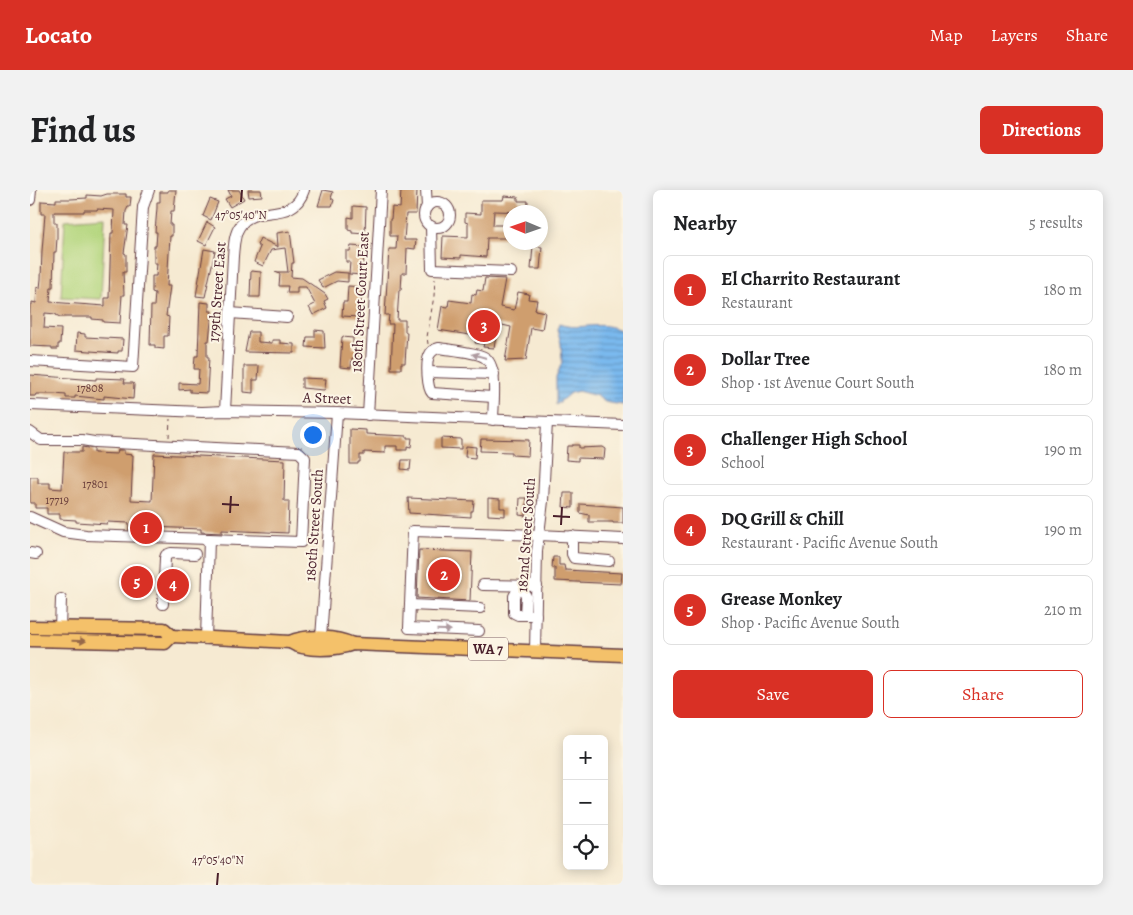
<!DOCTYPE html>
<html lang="en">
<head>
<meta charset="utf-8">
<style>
  body { margin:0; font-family:Alegreya,serif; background:#f2f2f2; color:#202124 }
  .controls { position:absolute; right:15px; bottom:15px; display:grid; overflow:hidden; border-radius:8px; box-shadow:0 2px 12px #0003 }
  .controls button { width:45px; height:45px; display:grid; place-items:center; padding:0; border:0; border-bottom:1px solid #e0e0e0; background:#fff; color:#202124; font:25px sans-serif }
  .compass { position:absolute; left:473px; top:15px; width:45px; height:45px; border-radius:50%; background:#fff; box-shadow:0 2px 12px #0003; rotate:272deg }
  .you { position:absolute; left:282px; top:244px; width:18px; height:18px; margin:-12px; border:4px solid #fff; border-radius:50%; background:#1a73e8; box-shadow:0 0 0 8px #1a73e833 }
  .badge { display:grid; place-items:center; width:32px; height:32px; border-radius:50%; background:#d93025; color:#fff; font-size:16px; font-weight:700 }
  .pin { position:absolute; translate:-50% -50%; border:2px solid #fff; box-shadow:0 1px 5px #0006 }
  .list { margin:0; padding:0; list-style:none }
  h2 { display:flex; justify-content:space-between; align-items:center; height:65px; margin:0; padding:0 20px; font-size:21px }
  h2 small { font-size:16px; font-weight:400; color:#757577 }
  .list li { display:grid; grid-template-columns:32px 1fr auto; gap:15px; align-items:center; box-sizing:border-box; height:70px; margin:0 10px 10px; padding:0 10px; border:1px solid #e0e0e0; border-radius:8px }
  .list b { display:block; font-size:19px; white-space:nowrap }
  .list p { margin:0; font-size:16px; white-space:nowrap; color:#757577 }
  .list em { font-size:16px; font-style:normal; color:#757577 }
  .actions { display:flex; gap:10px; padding:15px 20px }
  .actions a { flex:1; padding:11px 0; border:1px solid #d93025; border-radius:8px; text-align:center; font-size:18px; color:#d93025 }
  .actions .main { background:#d93025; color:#fff }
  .icon { flex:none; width:28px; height:28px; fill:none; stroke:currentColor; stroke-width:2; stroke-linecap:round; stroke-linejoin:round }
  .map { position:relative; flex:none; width:593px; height:695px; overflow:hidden; border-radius:8px }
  header { display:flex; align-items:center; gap:30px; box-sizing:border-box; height:70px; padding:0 25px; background:#d93025; color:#fff }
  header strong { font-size:24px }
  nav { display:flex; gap:28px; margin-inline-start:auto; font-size:18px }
  .intro { display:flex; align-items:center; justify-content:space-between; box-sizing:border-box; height:120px; padding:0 30px }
  h1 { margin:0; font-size:35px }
  .button { padding:12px 22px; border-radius:8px; background:#d93025; color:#fff; font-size:18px; font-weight:700 }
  main { display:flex; gap:30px; padding:0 30px }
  aside { flex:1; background:#fff; border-radius:8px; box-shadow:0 2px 12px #0003 }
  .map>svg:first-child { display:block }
  .green { fill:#b4d67e; stroke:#7f7a54 }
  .water { fill:url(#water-rules); stroke:#626c8c }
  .building { fill:#cf9e6e; fill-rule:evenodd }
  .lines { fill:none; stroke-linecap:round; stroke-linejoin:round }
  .minor-casing { stroke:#643d44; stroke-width:12 }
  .major-casing { stroke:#643d44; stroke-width:15 }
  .path { stroke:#643d44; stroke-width:1; stroke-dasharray:4 4; stroke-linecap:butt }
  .minor { stroke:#fff; stroke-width:10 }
  .major { stroke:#f4c16b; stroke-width:12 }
  .oneway { fill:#ae9aa0 }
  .oneway2 { fill:#966848 }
  .ticks { fill:none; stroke:#4a1f2b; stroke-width:2 }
  .labels { text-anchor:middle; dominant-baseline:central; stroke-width:4; stroke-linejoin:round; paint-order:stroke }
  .number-label { font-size:12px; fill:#6b3f3c }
  .shield { fill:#fcf5e5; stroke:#7f5f63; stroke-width:1 }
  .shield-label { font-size:14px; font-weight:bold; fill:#4a1f2b }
  .street-label { font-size:15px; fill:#4a1f2b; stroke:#fcf5e5 }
  .ticks-label { font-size:12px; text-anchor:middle; fill:#4a1f2b; stroke:#fcf5e5; stroke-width:4; stroke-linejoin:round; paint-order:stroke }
</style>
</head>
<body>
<header>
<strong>Locato</strong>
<nav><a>Map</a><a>Layers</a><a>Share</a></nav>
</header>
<div class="intro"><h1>Find us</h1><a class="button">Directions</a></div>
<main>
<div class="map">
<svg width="593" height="695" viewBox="0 0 593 695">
  <defs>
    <pattern id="water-rules" width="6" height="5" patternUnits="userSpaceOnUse" patternTransform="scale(1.25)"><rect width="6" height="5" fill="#7ab9ee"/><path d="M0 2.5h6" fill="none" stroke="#6696c1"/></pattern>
  </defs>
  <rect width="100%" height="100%" fill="#fcf5e5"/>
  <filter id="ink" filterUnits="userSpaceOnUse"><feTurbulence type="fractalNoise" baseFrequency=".02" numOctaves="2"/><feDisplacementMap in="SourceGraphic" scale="10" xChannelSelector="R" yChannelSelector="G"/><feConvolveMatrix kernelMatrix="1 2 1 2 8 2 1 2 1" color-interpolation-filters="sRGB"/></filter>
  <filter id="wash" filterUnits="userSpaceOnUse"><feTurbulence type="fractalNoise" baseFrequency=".0096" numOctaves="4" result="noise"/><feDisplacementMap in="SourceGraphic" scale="20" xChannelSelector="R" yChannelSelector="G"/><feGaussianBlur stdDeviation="1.12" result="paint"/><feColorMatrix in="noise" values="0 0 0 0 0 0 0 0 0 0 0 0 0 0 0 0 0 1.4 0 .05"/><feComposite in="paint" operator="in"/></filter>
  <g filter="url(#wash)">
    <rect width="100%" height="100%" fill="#f6ead2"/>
    <polygon class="green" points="75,27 71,109 31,107 35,30"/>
    <path class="water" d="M529 134C552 142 571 128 593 142V215L575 212 567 206 548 201 540 203 526 215V188L532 172 531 153 527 140Z"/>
    <g id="blocks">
      <g class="building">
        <polygon points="138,0 146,0 144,21 141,21 140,35 142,35 142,46 140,46 137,96 140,96 136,126 139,127 138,146 134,146 134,159 125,158 125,155 120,155 121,116 124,116 125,103 122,102 122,86 126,86 127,73 124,73 124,56 126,56 127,42 125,42 127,18 127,12 130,12 130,2 138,2"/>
        <polygon points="198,0 209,0 214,9 200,17 195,9 201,6"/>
        <polygon points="218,0 231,0 232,6 219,7"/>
        <polygon points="293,0 303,2 301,8 304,10 302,16 288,16"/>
        <polygon points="371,0 387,0 386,24 376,24 374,50 386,50 385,59 377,58 376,83 372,83 371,100 369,100 367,130 375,130 375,142 377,142 375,173 371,173 371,179 361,179 363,134 358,134 359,125 355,125 359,59 366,59 367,46 360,46 360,29 361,29 362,17 370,18"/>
        <path d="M77 4H96V7H101L100 17H98L96 21 95 35H98L94 63 96 64V82H93L94 105H92L90 133 73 132V130L62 129V127H30L26 125V124L15 123 14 138 31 139 30 154H28V159H22V157L0 156V115H2V112L6 113 7 97 10 98 11 89 12 61 15 24H11V11L26 12V9H41L57 8V5L71 6ZM67 19 84 20 83 43H81L79 108H75V116L20 112 21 97H23L24 62H26L27 48V33H24V22H54V20H67Z"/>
        <polygon points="474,6 488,7 488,11 498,11 497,22 464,21 463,35 480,35 480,48 457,48 456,67 431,65 431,68 412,67 413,46 438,47 438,33 435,32 435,23 451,24 451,10 473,10"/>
        <polygon points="180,9 188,12 181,30 173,26"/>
        <polygon points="323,16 336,17 335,44 322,43 322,41 318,40 318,27 323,28"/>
        <polygon points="177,32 185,37 176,55 168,51"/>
        <polygon points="260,41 264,73 262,73 261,87 272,88 295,104 298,109 294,111 297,118 283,125 279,117 285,114 276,97 267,97 267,103 257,103 258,96 249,96 250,84 245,82 258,82 255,58 241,60 233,76 224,72 230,57 227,55 230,48 248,57 247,43"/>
        <polygon points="321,56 334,57 333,85 319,84 320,72 316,72 316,61 320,61"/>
        <polygon points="503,56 512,57 510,79 501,79"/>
        <polygon points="174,59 185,61 175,107 166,106"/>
        <polygon points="221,81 231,82 230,107 220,107"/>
        <polygon points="304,82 318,83 318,92 307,91 293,98 288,90"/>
        <polygon points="455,88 475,89 470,117 484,120 488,102 499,104 498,109 507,110 505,120 515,122 512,140 501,138 496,170 475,171 481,137 468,134 464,158 453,157 454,154 445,153 446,146 408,140 412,116 418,117 419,110 441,113 442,104 446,105 447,100 453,101"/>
        <polygon points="318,96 332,97 330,127 312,126 313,112 317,112"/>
        <polygon points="170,112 179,113 179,121 182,121 179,151 177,151 177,167 179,167 177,203 160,202 160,199 149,200 149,193 168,194 169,179 164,179 165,166 168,166"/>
        <polygon points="285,140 294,141 295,158 276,157 277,147 285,147"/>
        <polygon points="219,142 228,142 228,152 242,153 242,150 250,150 250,153 264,154 264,163 215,162"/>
        <polygon points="47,143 55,144 55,147 93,149 92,161 88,161 88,163 46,160"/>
        <polygon points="312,147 323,148 323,158 330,158 329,168 322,168 321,178 310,177"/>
        <polygon points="214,176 229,176 228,190 223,190 223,203 214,202"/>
        <polygon points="0,185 66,190 66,188 95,189 94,193 103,193 104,195 103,209 74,206 74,209 45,206 45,208 36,208 36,205 25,204 6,204 5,206 0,206"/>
        <polygon points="272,188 296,189 295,198 294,200 272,198"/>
        <polygon points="320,239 336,240 336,244 377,246 377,248 382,248 381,257 377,256 377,260 367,260 367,256 355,256 355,263 334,262 334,265 330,265 330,272 328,272 328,274 320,274"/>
        <polygon points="411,248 431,249 431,259 411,258"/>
        <polygon points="451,249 499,250 498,266 482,265 482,262 450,261"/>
        <polygon points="542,255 549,255 549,258 572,257 575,259 574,269 548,268 548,271 536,270 537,256 542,256"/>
        <polygon points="436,256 446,257 445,268 435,267"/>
        <polygon points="52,257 64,259 64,263 87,264 88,260 94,260 94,264 103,265 101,310 122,311 124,264 255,270 254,311 259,311 258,343 192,340 192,343 171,342 171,339 121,337 121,340 99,340 99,333 77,332 77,334 46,332 46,330 30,329 30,324 17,324 17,318 5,318 5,313 0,313 0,287 8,287 8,293 20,293 20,298 32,299 34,262 52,262"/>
        <polygon points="372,270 381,270 380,280 371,279"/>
        <polygon points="534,303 543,303 543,318 533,317"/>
        <polygon points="378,308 444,311 443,321 441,321 441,327 379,323"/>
        <polygon points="458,308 470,309 470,318 475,318 475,326 458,325"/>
        <polygon points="490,308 497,308 496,326 489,325"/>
        <polygon points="550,314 593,317 593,333 583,333 583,332 559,332 559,325 550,323"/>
        <polygon points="389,360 442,362 440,411 387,408"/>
        <polygon points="523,367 529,367 529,375 534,375 535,380 592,383 591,394 525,391 525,378 522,378"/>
        <polygon points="102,380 114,380 113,405 101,404"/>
        <polygon points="141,381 150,381 151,400 149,400 149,407 140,407"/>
      </g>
    </g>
  </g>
  <g filter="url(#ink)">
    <use href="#blocks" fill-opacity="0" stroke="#643d44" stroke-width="1"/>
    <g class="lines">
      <defs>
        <g id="minor">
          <polyline points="396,0 397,17"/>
          <polyline points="0,10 1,0"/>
          <circle cx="407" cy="25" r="13"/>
          <polyline points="401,36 402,79 481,82"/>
          <polyline points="200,123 257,127"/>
          <polyline points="0,171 103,177 113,17 119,0"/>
          <polyline points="398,182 464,184"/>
          <polyline points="0,215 172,222 195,221 307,223 593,235"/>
          <path d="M195 221 203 66C204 56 204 44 210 36 225 12 263 35 274 0"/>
          <polyline points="338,225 351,0"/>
          <path d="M463 230C463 215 469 175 454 167 445 162 420 160 409 158 404 159 401 161 399 166 396 173 397 198 402 203L463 207"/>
          <polyline points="0,242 11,250 52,250 64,252 269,262 275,268 271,352 56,345 33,342 0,327"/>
          <polyline points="542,346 542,364 544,368 579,371"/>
          <polyline points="0,363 6,364"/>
          <polyline points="453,395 507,396"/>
          <polyline points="490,396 484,406 484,423 488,425 506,425"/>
          <polyline points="490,396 496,406 495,425"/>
          <polyline points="133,414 135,368 136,365 141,363 165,364"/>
          <polyline points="380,415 450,418"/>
          <polyline points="30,438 31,409"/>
          <polyline points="449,441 379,438 383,341 509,345 593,349"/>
          <polyline points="291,448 307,223"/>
          <polyline points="176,449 179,349"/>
          <polyline points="505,461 507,361 513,311 517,232"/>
        </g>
        <g id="major">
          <path d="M0 437 134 439 142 446 260 452C277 444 307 447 323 454"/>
          <polyline points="0,450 135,453 142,446"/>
          <path d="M260 452C275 462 307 460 323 454L593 465"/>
        </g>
      </defs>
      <use href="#minor" class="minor-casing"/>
      <use href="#major" class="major-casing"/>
      <g class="path">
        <polyline points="398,154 397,147 404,106 405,89"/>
        <polyline points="139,247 140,229"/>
      </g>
      <use href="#minor" class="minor"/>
      <use href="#major" class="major"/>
    </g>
    <defs><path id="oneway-solid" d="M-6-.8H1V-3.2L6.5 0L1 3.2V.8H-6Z" transform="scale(1.25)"/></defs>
    <g class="oneway">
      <use href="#oneway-solid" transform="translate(449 166) rotate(-164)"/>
      <use href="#oneway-solid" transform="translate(414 440) rotate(2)"/>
    </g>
    <use class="oneway2" href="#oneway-solid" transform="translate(49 451) rotate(1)"/>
  </g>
  <path class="ticks" d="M211 12 212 0M192 314 209 315M200 323 201 306M523 326 540 327M531 335 532 317M187 695 188 683"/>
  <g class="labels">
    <g class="number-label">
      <text x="60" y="198">17808</text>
      <text x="65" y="294">17801</text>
      <text x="27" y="310">17719</text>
    </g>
    <rect class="shield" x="438" y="447.5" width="40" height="23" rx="4"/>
    <g class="shield-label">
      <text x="458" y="459">WA 7</text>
    </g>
    <g class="street-label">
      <text transform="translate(187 102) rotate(-86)">179th Street East</text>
      <text transform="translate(330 112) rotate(-87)">180th Street Court East</text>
      <text transform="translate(297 208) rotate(2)">A Street</text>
      <text transform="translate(284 335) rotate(-86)">180th Street South</text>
      <text transform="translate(496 345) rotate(-86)">182nd Street South</text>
    </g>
  </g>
  <g class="ticks-label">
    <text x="211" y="29">47°05'40"N</text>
    <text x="188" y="674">47°05'40"N</text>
  </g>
</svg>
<div class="controls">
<button>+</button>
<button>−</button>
<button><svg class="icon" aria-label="locate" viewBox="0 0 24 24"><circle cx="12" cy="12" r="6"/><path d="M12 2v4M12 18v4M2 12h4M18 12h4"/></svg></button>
</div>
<svg class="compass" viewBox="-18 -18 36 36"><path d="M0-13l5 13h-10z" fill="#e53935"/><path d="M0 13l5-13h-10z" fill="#757577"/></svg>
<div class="you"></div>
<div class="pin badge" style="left:116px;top:338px">1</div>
<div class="pin badge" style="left:414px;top:385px">2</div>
<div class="pin badge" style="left:454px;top:136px">3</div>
<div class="pin badge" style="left:143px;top:395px">4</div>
<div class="pin badge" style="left:107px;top:392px">5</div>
</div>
<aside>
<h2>Nearby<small>5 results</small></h2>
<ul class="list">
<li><span class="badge">1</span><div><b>El Charrito Restaurant</b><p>Restaurant</p></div><em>180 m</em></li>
<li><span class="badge">2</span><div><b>Dollar Tree</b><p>Shop · 1st Avenue Court South</p></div><em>180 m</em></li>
<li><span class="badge">3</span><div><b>Challenger High School</b><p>School</p></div><em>190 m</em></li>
<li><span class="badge">4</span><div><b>DQ Grill &amp; Chill</b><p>Restaurant · Pacific Avenue South</p></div><em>190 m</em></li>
<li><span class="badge">5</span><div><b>Grease Monkey</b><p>Shop · Pacific Avenue South</p></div><em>210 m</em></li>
</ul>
<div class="actions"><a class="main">Save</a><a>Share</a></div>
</aside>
</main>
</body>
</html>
